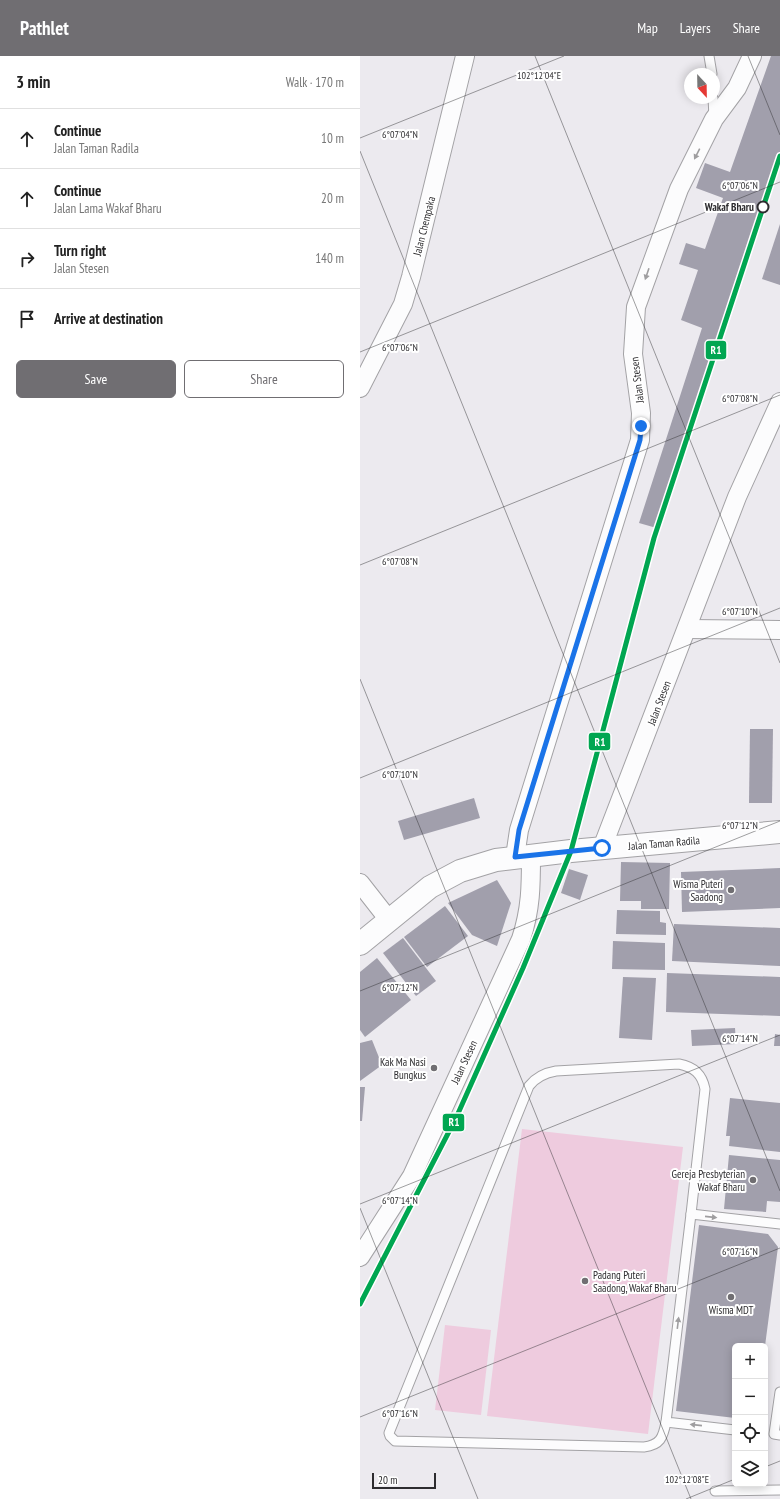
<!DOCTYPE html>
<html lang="en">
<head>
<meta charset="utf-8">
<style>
  body { margin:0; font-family:"PT Sans Narrow",sans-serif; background:#f6f6f6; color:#222 }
  .controls { position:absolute; right:12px; bottom:12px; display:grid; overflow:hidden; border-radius:6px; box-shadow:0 2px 10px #0003 }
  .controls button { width:36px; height:36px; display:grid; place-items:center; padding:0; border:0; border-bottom:1px solid #e0e0e0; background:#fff; color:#222; font:20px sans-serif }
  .compass { position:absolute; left:324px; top:12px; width:36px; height:36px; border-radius:50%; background:#fff; box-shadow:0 2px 10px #0003; rotate:158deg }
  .scale { position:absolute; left:12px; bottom:10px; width:64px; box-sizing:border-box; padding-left:4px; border:2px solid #2d2c2f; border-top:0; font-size:11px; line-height:14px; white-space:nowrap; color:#2d2c2f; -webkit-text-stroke:3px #fff; paint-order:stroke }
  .stop { position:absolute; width:12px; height:12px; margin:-9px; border:3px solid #1a73e8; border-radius:50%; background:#fff }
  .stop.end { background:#1a73e8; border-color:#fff; box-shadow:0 1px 4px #0008 }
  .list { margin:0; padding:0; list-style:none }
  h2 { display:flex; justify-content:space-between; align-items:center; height:52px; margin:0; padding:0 16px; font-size:17px }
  h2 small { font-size:13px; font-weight:400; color:#767676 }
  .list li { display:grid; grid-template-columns:26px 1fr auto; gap:12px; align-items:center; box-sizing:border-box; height:60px; padding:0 16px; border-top:1px solid #e0e0e0 }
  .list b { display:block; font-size:15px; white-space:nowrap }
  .list p { margin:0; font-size:13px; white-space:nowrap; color:#767676 }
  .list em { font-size:13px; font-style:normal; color:#767676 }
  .actions { display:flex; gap:8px; padding:12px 16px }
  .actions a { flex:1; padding:9px 0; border:1px solid #706e72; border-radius:6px; text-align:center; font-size:14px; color:#706e72 }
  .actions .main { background:#706e72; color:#fff }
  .icon { flex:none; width:22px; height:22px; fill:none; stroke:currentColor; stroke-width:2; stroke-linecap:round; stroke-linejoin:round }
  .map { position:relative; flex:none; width:420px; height:1443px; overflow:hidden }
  header { display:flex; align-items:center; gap:24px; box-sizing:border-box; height:56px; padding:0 20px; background:#706e72; color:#fff }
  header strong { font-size:19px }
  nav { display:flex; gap:22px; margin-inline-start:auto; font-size:14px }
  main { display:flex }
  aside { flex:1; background:#fff }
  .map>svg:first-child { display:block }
  .garden { fill:#eecbde }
  .building { fill:#a19fac }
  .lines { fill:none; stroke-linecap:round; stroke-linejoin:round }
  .lane-casing { stroke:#a3a2a5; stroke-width:11 }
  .street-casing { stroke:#a3a2a5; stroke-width:20 }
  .secondary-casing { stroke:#a3a2a5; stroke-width:24 }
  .lane { stroke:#fcfcfd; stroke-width:9 }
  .street { stroke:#fcfcfd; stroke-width:18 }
  .secondary { stroke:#fcfcfd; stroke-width:22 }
  .rail-1-casing { stroke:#fff; stroke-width:8 }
  .rail-1 { stroke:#00a651; stroke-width:5 }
  .oneway { fill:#9f9ea0 }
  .route { stroke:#1a73e8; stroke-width:5 }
  .ticks { fill:none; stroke:#2d2c2f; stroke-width:1; stroke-opacity:0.45 }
  .stop-dot { fill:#fff; stroke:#2d2c2f; stroke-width:2 }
  .poi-dot { fill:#706e72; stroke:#fff; stroke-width:1.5 }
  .labels { text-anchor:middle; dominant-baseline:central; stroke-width:4; stroke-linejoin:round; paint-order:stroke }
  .stop-label { font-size:11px; font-weight:bold; fill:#2d2c2f; stroke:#fff; text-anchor:end }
  .street-label { font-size:11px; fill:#2d2c2f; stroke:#fff }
  .poi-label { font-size:11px; fill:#2d2c2f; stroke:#fff; text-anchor:end }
  .ticks-label { font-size:10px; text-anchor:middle; fill:#2d2c2f; stroke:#fff; stroke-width:4; stroke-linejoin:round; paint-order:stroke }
  .line-badge { stroke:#fff; stroke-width:1.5 }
  .badge-label { font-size:11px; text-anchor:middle; font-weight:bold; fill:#fff }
</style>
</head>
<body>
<header>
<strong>Pathlet</strong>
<nav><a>Map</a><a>Layers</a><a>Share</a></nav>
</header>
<main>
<aside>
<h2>3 min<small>Walk · 170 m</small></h2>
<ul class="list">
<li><svg class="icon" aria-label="ahead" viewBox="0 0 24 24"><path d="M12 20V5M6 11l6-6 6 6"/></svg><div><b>Continue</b><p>Jalan Taman Radila</p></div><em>10 m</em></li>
<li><svg class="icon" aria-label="ahead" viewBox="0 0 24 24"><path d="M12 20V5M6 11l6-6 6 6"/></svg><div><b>Continue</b><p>Jalan Lama Wakaf Bharu</p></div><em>20 m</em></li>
<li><svg class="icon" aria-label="right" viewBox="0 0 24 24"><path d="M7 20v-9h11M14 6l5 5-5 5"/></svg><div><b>Turn right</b><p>Jalan Stesen</p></div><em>140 m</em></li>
<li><svg class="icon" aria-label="arrive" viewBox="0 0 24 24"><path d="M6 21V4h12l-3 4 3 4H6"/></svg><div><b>Arrive at destination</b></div></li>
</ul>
<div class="actions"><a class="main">Save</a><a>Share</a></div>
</aside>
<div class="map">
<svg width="420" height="1443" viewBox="0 0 420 1443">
  <rect width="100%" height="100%" fill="#eceaef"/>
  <g class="garden">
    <polygon points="162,1073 323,1091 288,1378 127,1360"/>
    <polygon points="85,1269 131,1274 121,1359 75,1354"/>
  </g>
  <g class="building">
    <polygon points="411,0 420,0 420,107 300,473 279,467 342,272 321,264 338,214 319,208 326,187 345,193 363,142 336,132 345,107 370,116"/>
    <polygon points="420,168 420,229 402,223"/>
    <polygon points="390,673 413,673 412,747 389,747"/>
    <polygon points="114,742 120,762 44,784 38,765"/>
    <polygon points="261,806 310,807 309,853 281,853 281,845 260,845"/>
    <polygon points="420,812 420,852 322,856 321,816"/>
    <polygon points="209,813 228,819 220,844 201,837"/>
    <polygon points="137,824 151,847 137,890 112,879 88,847"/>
    <polygon points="85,850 108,880 67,911 44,881"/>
    <polygon points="257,854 300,855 300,866 306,867 306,879 256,878"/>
    <polygon points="314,868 420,872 420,910 312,905"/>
    <polygon points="43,882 76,925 56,940 23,897"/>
    <polygon points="253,885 305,887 305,914 252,913"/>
    <polygon points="17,902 51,944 5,981 0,974 0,916"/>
    <polygon points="307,917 420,921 420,960 306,956"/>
    <polygon points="263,921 296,922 292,984 259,982"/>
    <polygon points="375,972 376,988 332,990 331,974"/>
    <polygon points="415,978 420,979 420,990 414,990"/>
    <polygon points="12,984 22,1009 0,1025 0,987"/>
    <polygon points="0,1031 5,1031 2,1065 0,1065"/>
    <polygon points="370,1042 420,1047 420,1096 369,1090 370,1080 366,1080"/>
    <polygon points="369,1099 420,1104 420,1146 407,1145 406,1156 364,1153"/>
    <polygon points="339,1169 408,1178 418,1191 405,1290 375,1290 375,1362 316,1355"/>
  </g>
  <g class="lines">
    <defs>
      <g id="lane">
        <polyline points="349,0 352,18"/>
        <polyline points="353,42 354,61"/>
        <polyline points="420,1336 414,1378 420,1379"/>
        <path d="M306 1366C303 1382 300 1389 284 1391L35 1385 30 1380 29 1377 169 1030C176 1021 184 1017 196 1015L319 1008C334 1011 342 1018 345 1033L331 1158"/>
        <polyline points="375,1374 306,1366 331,1158 420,1168"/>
        <polyline points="355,1435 420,1434"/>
      </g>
      <g id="street">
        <polyline points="0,332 43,248 51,221 105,0"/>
        <polyline points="328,573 420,574"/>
        <polyline points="242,792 377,441 420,346"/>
        <polyline points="155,801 159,774 280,384 281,357 273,298 276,251 319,133 354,63 377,32 392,0"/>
        <polyline points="0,827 29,864"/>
        <path d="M0 1201 52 1120 161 883C171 853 171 829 171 799"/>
      </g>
      <polyline id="secondary" points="0,888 70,831 100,815 136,804 211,795 420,776"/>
    </defs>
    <use href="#lane" class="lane-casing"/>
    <use href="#street" class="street-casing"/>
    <use href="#secondary" class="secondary-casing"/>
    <use href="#lane" class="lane"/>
    <use href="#street" class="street"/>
    <use href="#secondary" class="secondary"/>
    <defs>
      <polyline id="rail-1" points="0,1248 96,1062 163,912 211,795 294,482 420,100"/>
    </defs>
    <use href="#rail-1" class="rail-1-casing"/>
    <use href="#rail-1" class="rail-1"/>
  </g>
  <defs><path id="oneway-solid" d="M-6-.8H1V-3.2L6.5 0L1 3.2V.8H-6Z"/></defs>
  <g class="oneway">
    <use href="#oneway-solid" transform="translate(337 98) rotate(117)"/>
    <use href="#oneway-solid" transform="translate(287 218) rotate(109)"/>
    <use href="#oneway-solid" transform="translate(351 1161) rotate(6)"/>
    <use href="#oneway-solid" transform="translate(318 1267) rotate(-83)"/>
    <use href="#oneway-solid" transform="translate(336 1369) rotate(-174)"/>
  </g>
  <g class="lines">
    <polyline class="route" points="242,792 155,801 159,774 280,384 281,370"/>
  </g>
  <path class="ticks" d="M175 0 420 607M388 0 420 79M0 82 204 0M0 95 420 1135M0 296 420 126M0 509 420 339M0 623 331 1443M0 722 420 552M0 935 420 765M0 1148 420 979M0 1152 118 1443M0 1361 420 1192M405 1411 420 1405M326 1443 375 1423"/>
  <circle class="stop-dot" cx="403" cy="151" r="5.5"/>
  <g class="poi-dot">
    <circle cx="371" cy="834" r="4"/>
    <circle cx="74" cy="1012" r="4"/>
    <circle cx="393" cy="1124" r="4"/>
    <circle cx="225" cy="1225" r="4"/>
    <circle cx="371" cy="1241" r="4"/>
  </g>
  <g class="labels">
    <g class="stop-label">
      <text x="394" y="151">Wakaf Bharu</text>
    </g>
    <g class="street-label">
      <text transform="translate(64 170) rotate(-76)">Jalan Chempaka</text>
      <text transform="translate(277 324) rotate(-97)">Jalan Stesen</text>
      <text transform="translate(299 647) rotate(-69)">Jalan Stesen</text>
      <text transform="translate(304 787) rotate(-5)">Jalan Taman Radila</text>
      <text transform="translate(104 1006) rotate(-65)">Jalan Stesen</text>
    </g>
    <g class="poi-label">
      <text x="363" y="828">Wisma Puteri<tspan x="363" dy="13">Saadong</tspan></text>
      <text x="66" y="1006">Kak Ma Nasi<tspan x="66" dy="13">Bungkus</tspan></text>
      <text x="385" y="1118">Gereja Presbyterian<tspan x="385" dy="13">Wakaf Bharu</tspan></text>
      <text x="233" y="1219" text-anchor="start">Padang Puteri<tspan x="233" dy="13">Saadong, Wakaf Bharu</tspan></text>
      <text x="371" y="1254" text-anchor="middle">Wisma MDT</text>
    </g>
  </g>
  <g class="ticks-label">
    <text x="179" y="23">102°12'04"E</text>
    <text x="40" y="82">6°07'04"N</text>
    <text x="380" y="133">6°07'06"N</text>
    <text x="40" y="295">6°07'06"N</text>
    <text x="380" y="346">6°07'08"N</text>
    <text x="40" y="509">6°07'08"N</text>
    <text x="380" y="559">6°07'10"N</text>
    <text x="40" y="722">6°07'10"N</text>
    <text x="380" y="773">6°07'12"N</text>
    <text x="40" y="935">6°07'12"N</text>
    <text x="380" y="986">6°07'14"N</text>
    <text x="40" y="1148">6°07'14"N</text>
    <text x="380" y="1199">6°07'16"N</text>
    <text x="40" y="1361">6°07'16"N</text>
    <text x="327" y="1427">102°12'08"E</text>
  </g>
  <g class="line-badge">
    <rect x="345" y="284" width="22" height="20" rx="4" fill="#00a651"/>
    <rect x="228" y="676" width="23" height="19" rx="4" fill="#00a651"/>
    <rect x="82" y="1057" width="23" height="19" rx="4" fill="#00a651"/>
  </g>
  <g class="badge-label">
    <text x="356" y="298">R1</text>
    <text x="240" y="690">R1</text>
    <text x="94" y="1070">R1</text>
  </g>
</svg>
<div class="controls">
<button>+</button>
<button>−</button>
<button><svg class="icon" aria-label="locate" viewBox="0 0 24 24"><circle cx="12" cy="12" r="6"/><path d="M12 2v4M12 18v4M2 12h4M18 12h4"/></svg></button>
<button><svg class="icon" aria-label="layers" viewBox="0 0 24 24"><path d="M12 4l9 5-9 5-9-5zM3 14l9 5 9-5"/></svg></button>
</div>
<svg class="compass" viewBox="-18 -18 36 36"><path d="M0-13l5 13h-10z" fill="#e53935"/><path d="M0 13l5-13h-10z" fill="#767676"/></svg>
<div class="scale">20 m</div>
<div class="stop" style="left:242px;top:792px"></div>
<div class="stop end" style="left:281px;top:370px"></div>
</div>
</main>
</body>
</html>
